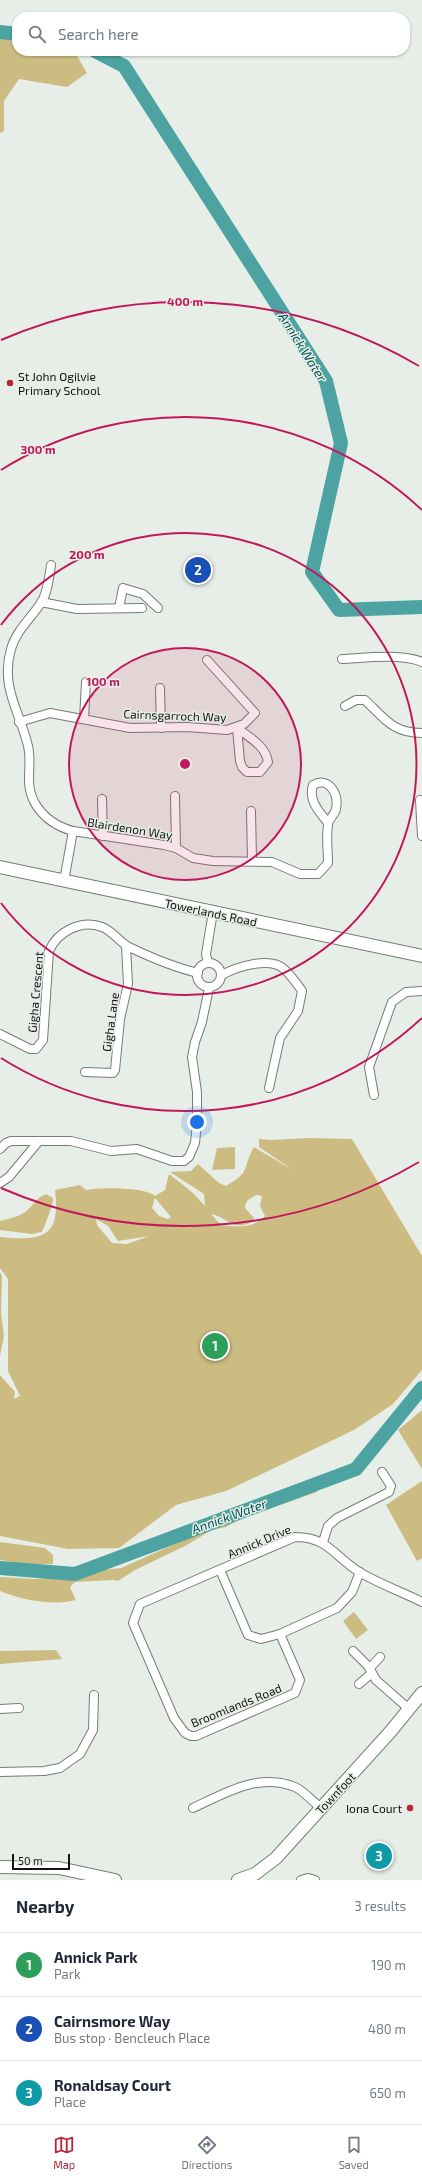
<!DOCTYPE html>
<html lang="en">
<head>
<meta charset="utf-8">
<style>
  body { margin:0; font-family:"Exo 2",sans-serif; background:#f6f6f7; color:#1f2937 }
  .scale { position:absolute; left:12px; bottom:10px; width:58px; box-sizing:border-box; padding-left:4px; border:2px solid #131513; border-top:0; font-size:11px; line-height:14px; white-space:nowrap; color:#131513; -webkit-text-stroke:3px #e7eee7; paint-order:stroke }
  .you { position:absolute; left:197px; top:1122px; width:14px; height:14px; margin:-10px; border:3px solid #fff; border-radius:50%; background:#1a73e8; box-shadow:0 0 0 6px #1a73e833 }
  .badge { display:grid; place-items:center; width:26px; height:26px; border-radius:50%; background:#b72537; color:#fff; font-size:13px; font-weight:700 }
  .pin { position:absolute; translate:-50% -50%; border:2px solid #fff; box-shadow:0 1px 4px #0006 }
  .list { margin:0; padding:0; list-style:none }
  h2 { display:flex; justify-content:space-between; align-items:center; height:52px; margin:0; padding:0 16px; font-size:17px }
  h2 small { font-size:13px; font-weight:400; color:#747a83 }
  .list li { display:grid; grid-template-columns:26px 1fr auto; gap:12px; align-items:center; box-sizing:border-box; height:64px; padding:0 16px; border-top:1px solid #e0e1e3 }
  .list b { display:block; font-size:15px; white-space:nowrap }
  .list p { margin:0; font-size:13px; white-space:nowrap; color:#747a83 }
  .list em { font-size:13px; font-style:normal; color:#747a83 }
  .icon { flex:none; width:22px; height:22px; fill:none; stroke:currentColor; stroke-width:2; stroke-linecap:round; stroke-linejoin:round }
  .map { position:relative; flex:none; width:422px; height:1880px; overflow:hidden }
  .search { position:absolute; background:#fff; box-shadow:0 1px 3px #0004; left:12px; right:12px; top:12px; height:44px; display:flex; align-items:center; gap:10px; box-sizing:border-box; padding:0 14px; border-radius:16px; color:#747a83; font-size:15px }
  .sheet { height:244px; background:#fff }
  nav { display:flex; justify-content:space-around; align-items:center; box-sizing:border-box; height:56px; border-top:1px solid #e0e1e3; background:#fff; font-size:11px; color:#747a83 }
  nav a { display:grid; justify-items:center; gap:2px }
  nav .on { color:#b72537 }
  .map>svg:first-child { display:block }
  .green { fill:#cdbc81; fill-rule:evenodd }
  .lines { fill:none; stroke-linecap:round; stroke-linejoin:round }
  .river { stroke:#4ca3a1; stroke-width:14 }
  .street-casing { stroke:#767c75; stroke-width:10 }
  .secondary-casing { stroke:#767c75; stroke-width:14 }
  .street { stroke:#fff; stroke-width:8 }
  .secondary { stroke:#fff; stroke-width:12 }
  .ring { fill:none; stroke:#c2185b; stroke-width:2 }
  .poi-dot { fill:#b72537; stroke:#e7eee7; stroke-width:1.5 }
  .labels { text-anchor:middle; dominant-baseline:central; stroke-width:3; stroke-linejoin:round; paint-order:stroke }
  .poi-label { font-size:12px; fill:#131513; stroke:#e7eee7; text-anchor:start }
  .street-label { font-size:12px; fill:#131513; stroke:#e7eee7 }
  .water-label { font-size:13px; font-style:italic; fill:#005251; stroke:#e7eee7 }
  .centre { fill:#c2185b; stroke:#e7eee7; stroke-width:2 }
  .ring-label { font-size:12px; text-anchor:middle; font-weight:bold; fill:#c2185b; stroke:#e7eee7; stroke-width:3; stroke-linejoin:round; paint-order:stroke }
</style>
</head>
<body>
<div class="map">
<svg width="422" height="1880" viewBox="0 0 422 1880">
  <rect width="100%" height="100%" fill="#e7eee7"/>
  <g class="green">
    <polygon points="0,36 17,38 17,51 74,51 87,73 67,87 19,79 4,101 4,131 0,133"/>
    <path d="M310 1138 352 1139 422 1256V1370L393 1404 354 1430 226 1491 176 1505 119 1548 68 1549 0 1536V1375L15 1392 14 1399 20 1396 8 1371V1279L0 1268V1237C42 1241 61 1238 55 1190L80 1185 86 1190C99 1187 146 1187 155 1196L165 1190 169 1174 192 1192 205 1206 204 1194 170 1172 191 1171 198 1164 219 1183 226 1186C252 1171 241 1170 254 1147L294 1171 259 1147V1139L270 1140ZM256 1195 262 1196 260 1206 265 1216C253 1229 237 1227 221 1225L211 1214C228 1217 231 1233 254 1221V1218L245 1208C246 1198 250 1200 256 1195ZM155 1198 171 1217 168 1219 159 1216 152 1208ZM96 1219 108 1226 118 1241 149 1236 127 1244 112 1243 97 1225Z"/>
    <polygon points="235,1147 235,1169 212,1170 217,1148"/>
    <path d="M46 1194 53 1198C54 1203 45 1225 42 1232L32 1234 0 1230V1221C8 1219 17 1217 24 1213 34 1206 34 1199 46 1194Z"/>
    <polygon points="0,1272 2,1276 1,1312 4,1336 0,1356"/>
    <polygon points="422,1410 422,1469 398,1430"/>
    <path d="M321 1478 317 1492 241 1519 226 1527 212 1530 185 1546 135 1570 118 1581 113 1580 75 1582 70 1587 76 1600C54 1606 21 1600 0 1591V1577L36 1579 65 1577V1573L66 1577 77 1573 121 1568 186 1539 219 1520 286 1495 300 1488H307L314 1481Z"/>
    <polygon points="422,1481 422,1558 417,1561 386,1505"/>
    <polygon points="0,1542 45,1548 53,1555 53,1564 22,1564 0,1560"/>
    <polygon points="354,1612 368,1630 356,1639 343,1621"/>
    <polygon points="56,1650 62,1659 0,1664 0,1651"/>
  </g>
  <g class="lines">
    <g class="river">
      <polyline points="0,32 17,34"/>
      <polyline points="95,51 124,66 326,381 341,443 312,572 339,610 422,607"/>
      <polyline points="0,1568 75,1574 356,1469 422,1388"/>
    </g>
    <defs>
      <g id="street">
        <path d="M51 565C49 577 48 592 41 603 31 618 16 631 11 649 0 687 20 712 28 746 33 767 23 784 36 805 45 819 58 827 73 831"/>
        <polyline points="41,602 77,609 142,608"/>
        <polyline points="119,608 123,588 143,594 158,608"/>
        <path d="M342 659C364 658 402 653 422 662"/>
        <polyline points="160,688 161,728"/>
        <path d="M345 706 356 700H365C385 719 393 733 422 733"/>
        <polyline points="84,719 86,682"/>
        <polyline points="19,722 50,713 130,728 187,727 227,730 244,724 255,713 207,660"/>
        <path d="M237 728C249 737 266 746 268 762L260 772H247L242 767 240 761Z"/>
        <polyline points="175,796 176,848"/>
        <polyline points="102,799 103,836"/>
        <polyline points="420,800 422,836"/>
        <polyline points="251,811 252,860"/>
        <path d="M64 881 73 831 164 845 176 848 193 858 213 861 272 862 300 874H318L328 863C328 851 326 837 328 825 328 819 335 815 336 809 339 794 329 776 313 785 308 801 319 811 328 823"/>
        <circle cx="209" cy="975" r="12"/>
        <polyline points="208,963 206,954 213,912"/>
        <path d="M222 975C236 967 270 956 284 969 291 975 297 984 302 991L298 1011 280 1038 269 1088"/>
        <path d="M0 1034 30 1049H36L43 1040 49 951C57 932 81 919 102 927 113 931 119 942 129 947 152 958 173 967 198 973"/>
        <polyline points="85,1072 113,1073 115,1070 120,1019 128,984 126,946"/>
        <polyline points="374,1095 369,1067 392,1002 406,992 422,991"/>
        <polyline points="0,1149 6,1143 11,1141 71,1141 111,1151 137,1149 172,1161 184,1161 189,1157 195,1143 197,1123 197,1092 192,1057 195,1042 202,1022 209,988"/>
        <polyline points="0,1183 9,1177 39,1141"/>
        <polyline points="323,1542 328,1526 337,1518 389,1492 391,1486 382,1472"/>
        <polyline points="220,1570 248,1635 261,1639 280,1634"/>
        <path d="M360 1572 352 1592 337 1608 280 1634 300 1680 295 1693 196 1736H191L185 1733 174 1718 133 1623 140 1604 295 1537C329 1537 334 1557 361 1573 380 1584 402 1592 422 1602"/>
        <polyline points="353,1651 368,1666 376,1680 409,1709"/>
        <polyline points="370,1668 380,1657"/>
        <polyline points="359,1684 372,1673"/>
        <polyline points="0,1709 19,1708"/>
        <polyline points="0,1772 44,1771 60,1768 80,1754 93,1730 94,1695"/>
        <path d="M193 1808C225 1793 259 1772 295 1787 304 1791 313 1802 321 1808"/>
        <polyline points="301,1880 308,1878 315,1880"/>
      </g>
      <g id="secondary">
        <polyline points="0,867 422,956"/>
        <polyline points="0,1867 59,1868 115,1880"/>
        <polyline points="238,1880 255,1874 276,1858 391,1731 422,1693"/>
      </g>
    </defs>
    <use href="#street" class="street-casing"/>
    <use href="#secondary" class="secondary-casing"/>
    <use href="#street" class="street"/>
    <use href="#secondary" class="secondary"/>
  </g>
  <circle cx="185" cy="764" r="116" fill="#c2185b" fill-opacity=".12"/>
  <g class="ring">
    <circle cx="185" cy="764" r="116"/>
    <path d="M1 625A231 231 0 1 1 1 903"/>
    <path d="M422 1018A347 347 0 0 1 1 1058M1 470A347 347 0 0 1 422 510"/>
    <path d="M419 1162A462 462 0 0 1 1 1188M1 340A462 462 0 0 1 419 366"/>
  </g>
  <g class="poi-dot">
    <circle cx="10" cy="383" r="4"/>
    <circle cx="410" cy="1808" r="4"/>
  </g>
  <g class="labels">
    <g class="poi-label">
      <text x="18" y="376">St John Ogilvie<tspan x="18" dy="14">Primary School</tspan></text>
      <text x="402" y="1808" text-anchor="end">Iona Court</text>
    </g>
    <g class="street-label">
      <text transform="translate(175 715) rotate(2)">Cairnsgarroch Way</text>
      <text transform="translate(130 828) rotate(9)">Blairdenon Way</text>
      <text transform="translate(211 912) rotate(12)">Towerlands Road</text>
      <text transform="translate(35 992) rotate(-85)">Gigha Crescent</text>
      <text transform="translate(110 1022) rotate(-82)">Gigha Lane</text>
      <text transform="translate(259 1541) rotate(-23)">Annick Drive</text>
      <text transform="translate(236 1705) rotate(-22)">Broomlands Road</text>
      <text transform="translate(335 1793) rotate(-47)">Townfoot</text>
    </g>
    <g class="water-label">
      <text transform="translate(303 347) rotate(58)">Annick Water</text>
      <text transform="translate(229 1516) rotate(-20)">Annick Water</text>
    </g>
  </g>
  <circle cx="185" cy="764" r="6" class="centre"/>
  <g class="ring-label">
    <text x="185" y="306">400 m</text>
    <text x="38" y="454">300 m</text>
    <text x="87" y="559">200 m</text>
    <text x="103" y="686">100 m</text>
  </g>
</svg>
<div class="scale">50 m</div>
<div class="you"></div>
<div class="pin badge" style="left:215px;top:1346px;background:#2e9e5b">1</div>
<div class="pin badge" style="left:198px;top:570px;background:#1a4fb4">2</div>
<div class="pin badge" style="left:379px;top:1856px;background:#0f9aa8">3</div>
<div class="search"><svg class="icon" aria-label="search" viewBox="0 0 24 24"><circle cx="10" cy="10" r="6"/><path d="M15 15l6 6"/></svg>Search here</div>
</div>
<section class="sheet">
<h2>Nearby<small>3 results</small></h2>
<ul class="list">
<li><span class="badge" style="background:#2e9e5b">1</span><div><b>Annick Park</b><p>Park</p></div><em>190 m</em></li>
<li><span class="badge" style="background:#1a4fb4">2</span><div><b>Cairnsmore Way</b><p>Bus stop · Bencleuch Place</p></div><em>480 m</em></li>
<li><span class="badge" style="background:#0f9aa8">3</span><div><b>Ronaldsay Court</b><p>Place</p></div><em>650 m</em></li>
</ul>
</section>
<nav>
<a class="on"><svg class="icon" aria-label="map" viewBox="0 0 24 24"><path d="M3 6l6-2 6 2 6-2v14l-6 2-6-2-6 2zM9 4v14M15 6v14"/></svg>Map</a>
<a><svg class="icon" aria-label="directions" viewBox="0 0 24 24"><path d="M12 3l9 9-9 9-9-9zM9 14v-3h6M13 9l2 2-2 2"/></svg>Directions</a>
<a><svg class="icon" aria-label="saved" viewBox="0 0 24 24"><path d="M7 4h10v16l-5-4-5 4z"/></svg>Saved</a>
</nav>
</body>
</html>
